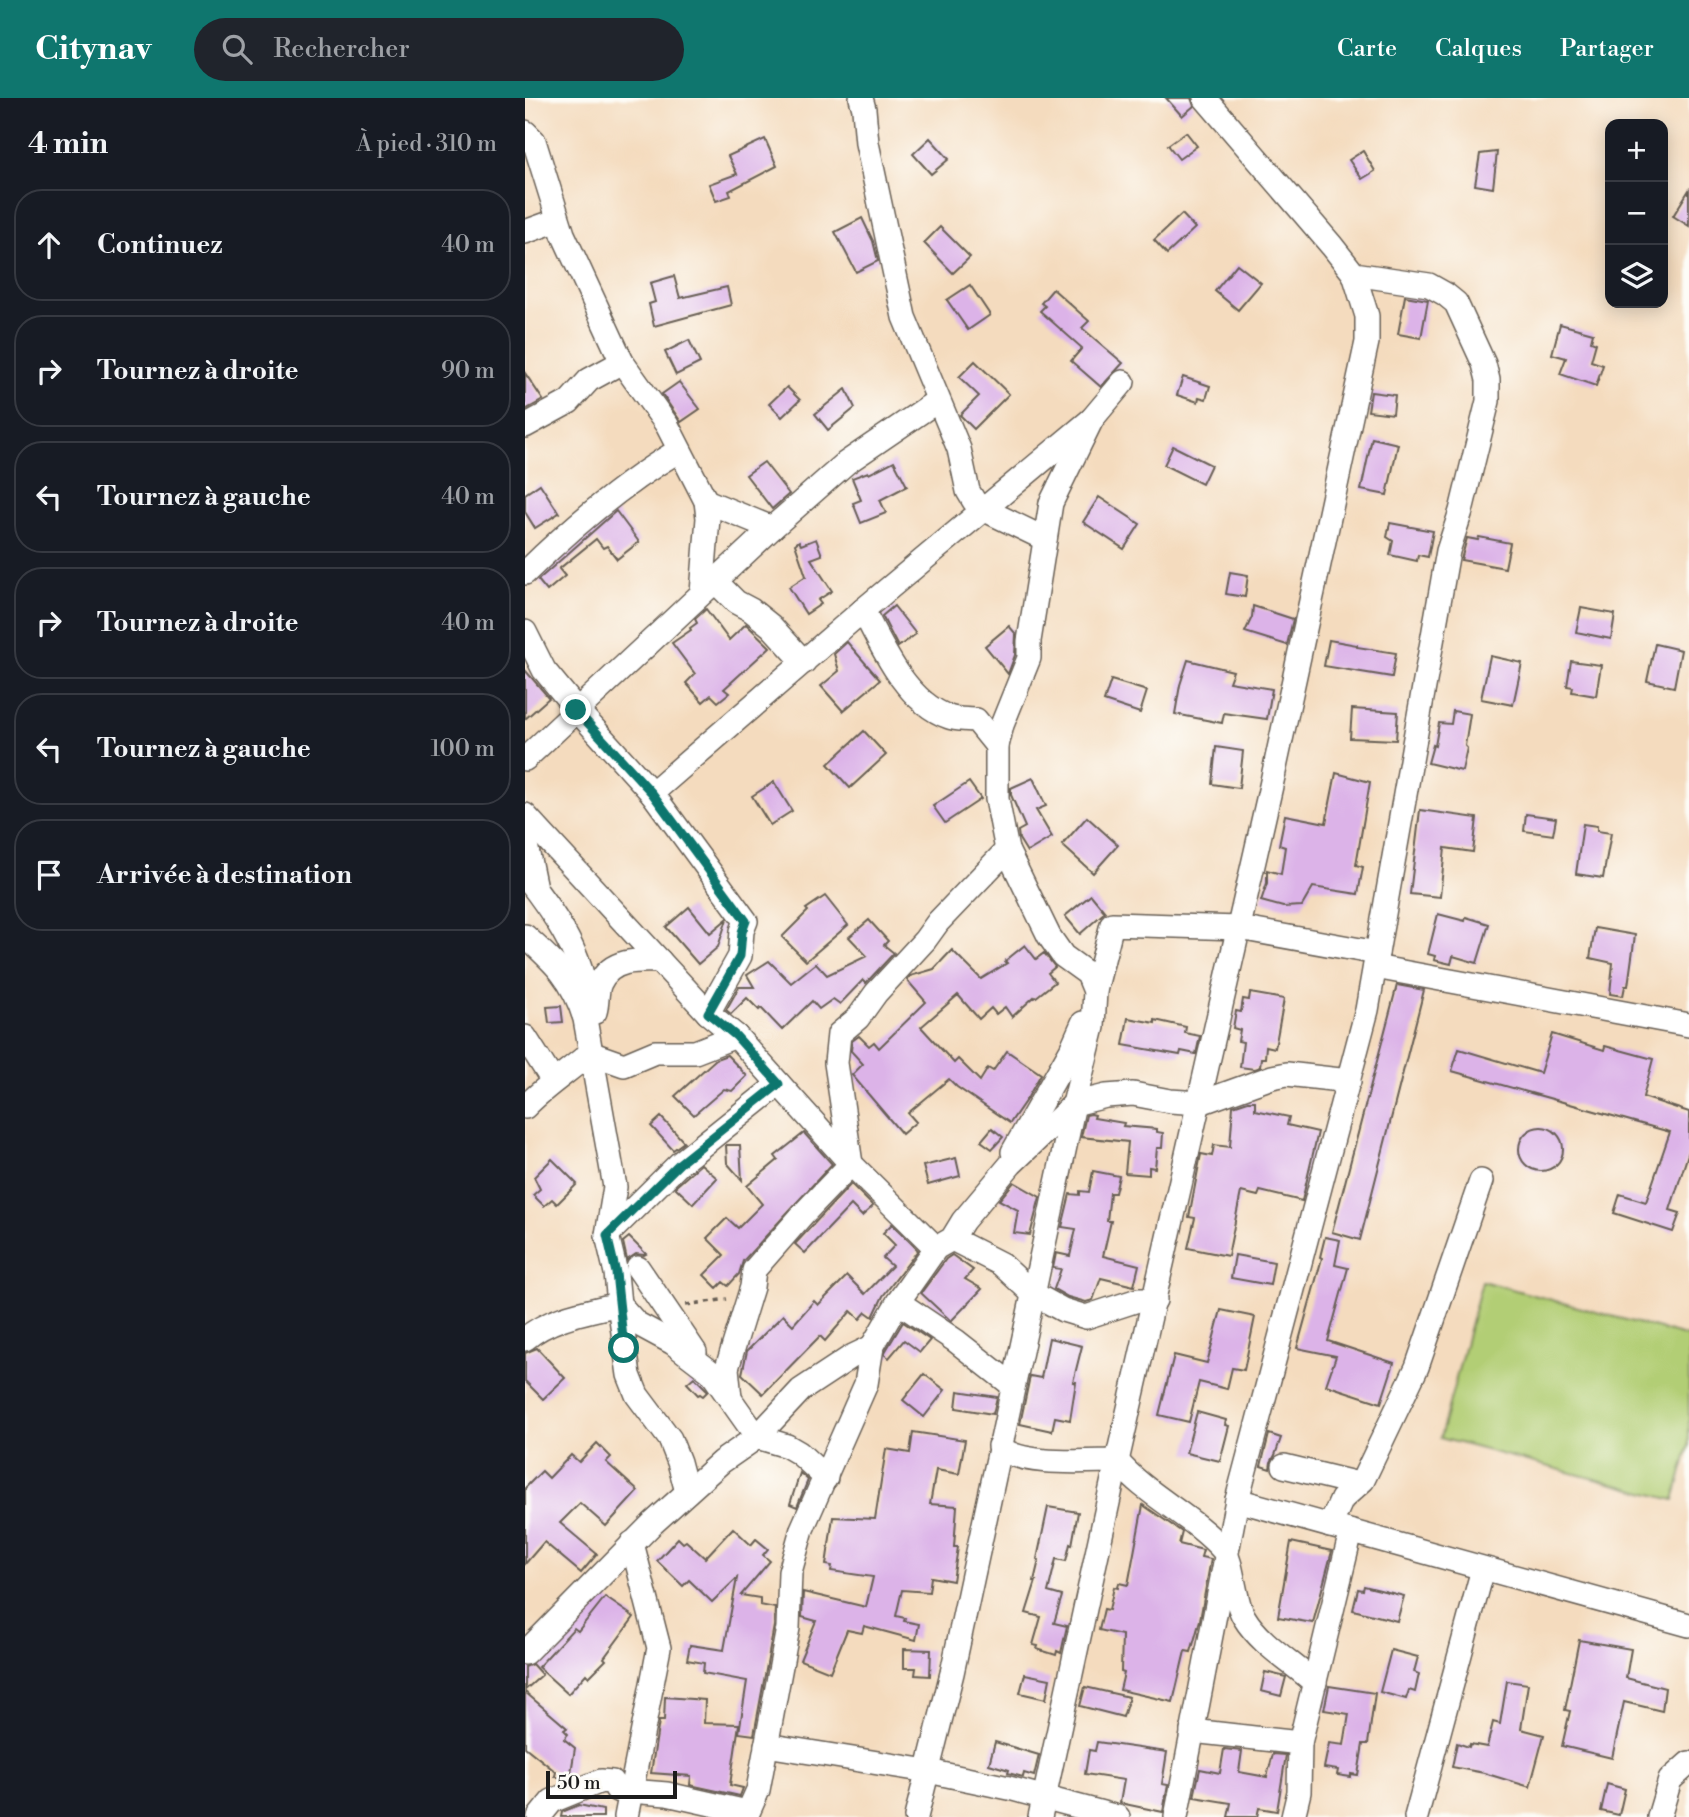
<!DOCTYPE html>
<html lang="fr">
<head>
<meta charset="utf-8">
<style>
  body { margin:0; font-family:"Libre Bodoni",serif; background:#20242c; color:#f1f3f6 }
  .controls { position:absolute; right:21px; top:21px; display:grid; overflow:hidden; border-radius:14px; box-shadow:0 4px 18px #0003 }
  .controls button { width:63px; height:63px; display:grid; place-items:center; padding:0; border:0; border-bottom:2px solid #363941; background:#171b24; color:#f1f3f6; font:35px sans-serif }
  .scale { position:absolute; left:21px; bottom:18px; width:131px; box-sizing:border-box; padding-left:7px; border:4px solid #1c1c1c; border-top:0; font-size:19px; line-height:24px; white-space:nowrap; color:#1c1c1c; -webkit-text-stroke:5px #fdfcf7; paint-order:stroke }
  .stop { position:absolute; width:21px; height:21px; margin:-16px; border:5px solid #0f766e; border-radius:50%; background:#fff }
  .stop.end { background:#0f766e; border-color:#fff; box-shadow:0 2px 7px #0008 }
  .list { margin:0; padding:0; list-style:none }
  h2 { display:flex; justify-content:space-between; align-items:center; height:91px; margin:0; padding:0 28px; font-size:30px }
  h2 small { font-size:23px; font-weight:400; color:#9ea1a6 }
  .list li { display:grid; grid-template-columns:46px 1fr auto; gap:21px; align-items:center; box-sizing:border-box; height:112px; margin:0 14px 14px; padding:0 14px; border:2px solid #363941; border-radius:28px }
  .list b { display:block; font-size:26px; white-space:nowrap }
  .list em { font-size:23px; font-style:normal; color:#9ea1a6 }
  .icon { flex:none; width:38px; height:38px; fill:none; stroke:currentColor; stroke-width:2; stroke-linecap:round; stroke-linejoin:round }
  .map { position:relative; flex:none; width:1164px; height:1719px; overflow:hidden }
  header { display:flex; align-items:center; gap:42px; box-sizing:border-box; height:98px; padding:0 35px; background:#0f766e; color:#fff }
  header strong { font-size:33px }
  nav { display:flex; gap:38px; margin-inline-start:auto; font-size:24px }
  .search { width:490px; height:63px; background:#20242c; display:flex; align-items:center; gap:18px; box-sizing:border-box; padding:0 24px; border-radius:38px; color:#9ea1a6; font-size:26px }
  main { display:flex }
  aside { flex:1; background:#171b24 }
  .map>svg:first-child { display:block }
  .green { fill:#b2ce75; stroke:#677548; stroke-width:2 }
  .building { fill:#dcb3e8 }
  .lines { fill:none; stroke-linecap:round; stroke-linejoin:round }
  .minor-casing { stroke:#685f55; stroke-width:26 }
  .path { stroke:#685f55; stroke-width:3.5; stroke-dasharray:5 5; stroke-linecap:butt }
  .minor { stroke:#fff; stroke-width:23 }
  .route { stroke:#0f766e; stroke-width:9 }
</style>
</head>
<body>
<header>
<strong>Citynav</strong>
<div class="search"><svg class="icon" aria-label="search" viewBox="0 0 24 24"><circle cx="10" cy="10" r="6"/><path d="M15 15l6 6"/></svg>Rechercher</div>
<nav><a>Carte</a><a>Calques</a><a>Partager</a></nav>
</header>
<main>
<aside>
<h2>4 min<small>À pied · 310 m</small></h2>
<ul class="list">
<li><svg class="icon" aria-label="ahead" viewBox="0 0 24 24"><path d="M12 20V5M6 11l6-6 6 6"/></svg><div><b>Continuez</b></div><em>40 m</em></li>
<li><svg class="icon" aria-label="right" viewBox="0 0 24 24"><path d="M7 20v-9h11M14 6l5 5-5 5"/></svg><div><b>Tournez à droite</b></div><em>90 m</em></li>
<li><svg class="icon" aria-label="left" viewBox="0 0 24 24"><path d="M17 20v-9H6M10 6l-5 5 5 5"/></svg><div><b>Tournez à gauche</b></div><em>40 m</em></li>
<li><svg class="icon" aria-label="right" viewBox="0 0 24 24"><path d="M7 20v-9h11M14 6l5 5-5 5"/></svg><div><b>Tournez à droite</b></div><em>40 m</em></li>
<li><svg class="icon" aria-label="left" viewBox="0 0 24 24"><path d="M17 20v-9H6M10 6l-5 5 5 5"/></svg><div><b>Tournez à gauche</b></div><em>100 m</em></li>
<li><svg class="icon" aria-label="arrive" viewBox="0 0 24 24"><path d="M6 21V4h12l-3 4 3 4H6"/></svg><div><b>Arrivée à destination</b></div></li>
</ul>
</aside>
<div class="map">
<svg width="1164" height="1719" viewBox="0 0 1164 1719">
  <rect width="100%" height="100%" fill="#fdfcf7"/>
  <filter id="ink" filterUnits="userSpaceOnUse"><feTurbulence type="fractalNoise" baseFrequency=".0143" numOctaves="2"/><feDisplacementMap in="SourceGraphic" scale="14" xChannelSelector="R" yChannelSelector="G"/><feConvolveMatrix kernelMatrix="1 2 1 2 8 2 1 2 1" color-interpolation-filters="sRGB"/></filter>
  <filter id="wash" filterUnits="userSpaceOnUse"><feTurbulence type="fractalNoise" baseFrequency=".00686" numOctaves="4" result="noise"/><feDisplacementMap in="SourceGraphic" scale="28" xChannelSelector="R" yChannelSelector="G"/><feGaussianBlur stdDeviation="1.57" result="paint"/><feColorMatrix in="noise" values="0 0 0 0 0 0 0 0 0 0 0 0 0 0 0 0 0 1.4 0 .05"/><feComposite in="paint" operator="in"/></filter>
  <g filter="url(#wash)">
    <rect width="100%" height="100%" fill="#f4dbbe"/>
    <polygon class="green" points="957,1183 1164,1239 1164,1348 1149,1402 915,1340"/>
    <g id="blocks">
      <g class="building">
        <polygon points="641,0 666,0 669,8 657,18"/>
        <polygon points="661,34 672,48 654,61 643,47"/>
        <polygon points="405,40 424,61 406,76 388,56"/>
        <polygon points="240,41 252,68 204,93 206,98 191,103 184,86 212,76 203,58"/>
        <polygon points="838,53 850,73 837,81 824,62"/>
        <polygon points="972,54 968,90 950,87 955,56"/>
        <polygon points="1164,92 1164,128 1148,118"/>
        <polygon points="657,116 670,130 642,156 629,142"/>
        <polygon points="337,120 348,143 353,163 331,174 310,134"/>
        <polygon points="415,129 445,159 428,175 399,145"/>
        <polygon points="712,166 736,185 713,212 690,193"/>
        <polygon points="149,178 155,200 202,189 206,207 129,228 124,206 130,204 125,185"/>
        <polygon points="445,187 465,217 443,232 422,202"/>
        <polygon points="528,191 564,223 557,230 598,265 576,289 546,263 557,250 515,213 520,208 516,205"/>
        <polygon points="880,198 903,202 896,240 873,236"/>
        <polygon points="1035,226 1068,235 1066,243 1071,245 1066,263 1078,267 1071,288 1035,276 1041,260 1027,256"/>
        <polygon points="164,242 175,265 151,277 140,254"/>
        <polygon points="450,263 484,296 449,331 435,317 454,298 434,279"/>
        <polygon points="0,275 18,302 0,312"/>
        <polygon points="658,279 685,288 681,301 674,299 673,304 652,297"/>
        <polygon points="154,284 175,311 156,324 137,296"/>
        <polygon points="262,289 275,302 257,319 244,306"/>
        <polygon points="321,291 330,310 303,332 290,316"/>
        <polygon points="846,294 870,297 868,316 843,313"/>
        <polygon points="847,340 873,346 862,397 836,392"/>
        <polygon points="648,348 686,367 677,386 639,367"/>
        <polygon points="369,363 382,388 355,402 361,415 336,425 328,405 336,402 327,380 343,374 344,376"/>
        <polygon points="239,364 264,396 247,411 221,377"/>
        <polygon points="15,386 34,415 10,430 0,414 0,396"/>
        <polygon points="574,399 615,426 599,451 558,424"/>
        <polygon points="91,413 114,444 92,461 82,448 78,450 71,441 34,471 40,478 22,493 13,482"/>
        <polygon points="865,425 908,433 903,459 893,457 892,463 865,457 868,443 862,439"/>
        <polygon points="954,439 985,445 980,470 936,462 942,440 953,442"/>
        <polygon points="291,441 297,457 286,461 307,493 293,502 296,506 281,516 264,489 281,478 270,446 274,443 276,447"/>
        <polygon points="705,474 723,477 720,499 701,496"/>
        <polygon points="369,508 391,536 373,549 357,518"/>
        <polygon points="728,508 768,521 762,547 720,534 727,519"/>
        <polygon points="1056,510 1090,516 1086,541 1051,534"/>
        <polygon points="181,511 204,542 221,526 245,549 199,591 204,595 193,604 186,597 178,604 161,585 170,576 147,545 166,532 165,530 172,525 170,521"/>
        <polygon points="484,528 491,536 490,557 483,576 460,548"/>
        <polygon points="804,542 832,547 832,549 871,555 867,579 799,568"/>
        <polygon points="322,544 355,582 318,613 296,588 314,573 309,556"/>
        <polygon points="1130,546 1156,552 1149,589 1122,583"/>
        <polygon points="965,558 997,565 988,607 956,601"/>
        <polygon points="663,562 708,573 704,584 747,591 742,621 699,615 697,625 650,616 655,587"/>
        <polygon points="1046,563 1076,567 1071,598 1047,594 1048,589 1042,588"/>
        <polygon points="0,572 24,600 0,621"/>
        <polygon points="586,582 622,593 615,615 579,603"/>
        <polygon points="827,611 873,614 871,642 825,640"/>
        <polygon points="928,613 945,616 940,648 942,650 937,673 903,665 908,647 910,648 914,625 926,626"/>
        <polygon points="339,633 361,657 325,690 303,666"/>
        <polygon points="691,649 718,653 714,690 687,686"/>
        <polygon points="811,675 845,684 831,767 838,769 833,796 788,789 777,808 758,809 736,803 742,785 742,772 756,776 760,749 754,747 760,717 801,725"/>
        <polygon points="508,680 521,708 511,712 527,739 502,754 494,741 493,733 500,729 486,697 486,690"/>
        <polygon points="249,684 267,713 245,727 227,698"/>
        <polygon points="444,684 456,701 420,725 408,708"/>
        <polygon points="895,712 952,720 948,754 920,750 915,799 885,796"/>
        <polygon points="1001,716 1031,720 1028,737 999,733"/>
        <polygon points="562,719 593,747 568,775 537,747"/>
        <polygon points="1058,726 1072,728 1072,733 1086,735 1078,780 1051,776"/>
        <polygon points="566,797 580,814 555,836 540,818"/>
        <polygon points="300,798 323,827 281,863 257,839 283,813 281,811"/>
        <polygon points="164,809 185,835 202,821 193,849 173,866 141,829"/>
        <polygon points="913,816 940,823 941,819 964,826 952,865 928,858 926,866 909,862 910,858 903,856"/>
        <polygon points="344,822 363,843 359,847 369,855 341,885 338,882 315,906 308,901 294,911 287,903 257,932 236,910 234,912 222,900 206,916 201,912 214,889 229,889 222,877 244,863 266,885 291,865 302,877 342,858 324,839"/>
        <polygon points="1070,830 1110,837 1103,888 1100,888 1098,898 1085,896 1088,865 1065,860"/>
        <polygon points="500,847 511,861 519,855 530,869 523,875 530,884 510,900 509,899 487,919 480,909 471,916 466,910 454,921 433,897 396,929 429,965 433,961 455,983 463,970 468,973 482,953 516,976 503,999 485,1025 432,989 424,981 383,1015 391,1024 377,1036 327,977 338,966 326,953 327,943 334,938 344,948 349,944 354,950 401,904 382,882 385,878 409,871 427,852 456,881 482,865 480,863"/>
        <polygon points="872,887 899,892 835,1142 807,1134"/>
        <polygon points="725,895 759,901 750,950 741,948 740,960 736,960 735,969 729,971 715,969 718,944 713,943 715,932 708,930 711,913 716,914 718,901 724,902"/>
        <polygon points="36,908 38,924 24,925 22,909"/>
        <polygon points="603,920 630,925 630,922 661,929 660,935 675,938 671,956 656,953 655,957 598,947"/>
        <polygon points="1027,936 1079,952 1080,948 1128,961 1118,999 1164,1014 1164,1053 1145,1112 1155,1115 1148,1134 1089,1115 1095,1096 1121,1104 1145,1034 927,973 934,951 1015,975"/>
        <polygon points="202,957 222,978 207,993 199,991 169,1017 150,998 191,961"/>
        <polygon points="723,1003 730,1003 730,1012 764,1019 762,1027 793,1034 777,1103 735,1093 733,1098 716,1094 703,1158 663,1150 670,1120 664,1119 676,1056 687,1058 689,1047 705,1049 708,1008"/>
        <polygon points="566,1016 570,1017 569,1020 599,1025 598,1028 632,1031 632,1034 638,1035 637,1050 632,1050 630,1070 624,1069 624,1077 600,1075 603,1044 556,1039 561,1017"/>
        <polygon points="136,1019 159,1044 148,1052 126,1028"/>
        <circle cx="1016" cy="1051" r="22"/>
        <polygon points="467,1030 478,1039 467,1051 456,1043"/>
        <polygon points="279,1035 307,1066 218,1163 214,1176 203,1188 198,1184 192,1190 179,1177 199,1157 182,1140 202,1120 213,1130 237,1106 222,1088 253,1062 250,1058"/>
        <polygon points="201,1047 215,1047 217,1082 202,1065"/>
        <polygon points="431,1060 435,1078 403,1087 398,1068"/>
        <polygon points="27,1061 52,1086 32,1106 27,1101 19,1108 8,1097 15,1091 9,1079"/>
        <polygon points="176,1066 192,1080 168,1106 150,1089"/>
        <polygon points="568,1073 594,1078 590,1095 585,1095 582,1123 586,1123 578,1158 614,1167 609,1188 576,1180 568,1202 561,1204 543,1199 529,1191 536,1171 528,1170 531,1155 545,1158 551,1131 537,1129 545,1096 555,1097 555,1093 564,1094"/>
        <polygon points="489,1084 515,1099 505,1137 489,1135 493,1112 474,1102"/>
        <polygon points="326,1086 348,1108 337,1118 326,1107 280,1155 270,1146"/>
        <polygon points="367,1126 393,1152 358,1198 348,1219 341,1214 335,1221 326,1213 300,1243 295,1238 238,1296 217,1276 222,1253 258,1217 268,1227 289,1203 293,1207 322,1178 340,1196 367,1168 358,1160 370,1147 358,1135"/>
        <polygon points="104,1139 121,1156 119,1157 111,1156 102,1162 98,1144"/>
        <polygon points="800,1139 815,1142 810,1167 823,1170 803,1243 869,1265 856,1305 801,1287 811,1258 772,1250 797,1160 795,1159"/>
        <polygon points="427,1157 448,1172 440,1181 457,1191 426,1223 396,1195 421,1161"/>
        <polygon points="710,1157 749,1164 745,1187 706,1180"/>
        <polygon points="696,1212 730,1219 719,1272 707,1270 702,1291 674,1284 664,1324 634,1317 649,1257 682,1265"/>
        <polygon points="378,1224 405,1242 395,1254 379,1242 364,1260 360,1257 360,1254"/>
        <polygon points="524,1240 557,1248 548,1284 551,1284 545,1322 530,1319 527,1333 495,1326 505,1278 516,1280"/>
        <polygon points="12,1250 40,1280 18,1301 0,1283 0,1255"/>
        <polygon points="399,1276 420,1292 399,1319 378,1302"/>
        <polygon points="169,1279 183,1293 178,1298 175,1296 173,1297 162,1285"/>
        <polygon points="433,1293 472,1299 468,1316 431,1310"/>
        <polygon points="672,1314 701,1322 700,1327 704,1328 695,1363 661,1355"/>
        <polygon points="388,1334 440,1342 434,1376 411,1372 405,1406 432,1408 429,1449 433,1449 428,1483 406,1479 404,1494 377,1492 371,1518 380,1520 379,1523 394,1526 391,1542 339,1528 337,1535 322,1532 305,1574 275,1562 291,1523 277,1519 278,1494 341,1509 348,1479 306,1473 307,1468 301,1467 308,1419 350,1421 361,1351 385,1355"/>
        <polygon points="744,1336 756,1340 750,1357 746,1364 745,1371 736,1368"/>
        <polygon points="72,1345 86,1359 81,1364 113,1393 81,1428 55,1405 35,1425 72,1456 56,1475 19,1444 0,1466 0,1390 17,1373 24,1380 46,1357 54,1364"/>
        <polygon points="275,1375 283,1382 272,1409 265,1406"/>
        <polygon points="618,1407 657,1434 654,1446 678,1452 676,1459 686,1461 675,1522 666,1554 660,1553 648,1604 595,1592 599,1575 596,1574 597,1537 574,1532 579,1511 584,1512 589,1489 593,1490 594,1485 603,1487"/>
        <polygon points="523,1409 553,1414 547,1447 545,1446 541,1463 531,1461 523,1494 537,1498 529,1525 542,1528 536,1555 532,1553 531,1557 512,1551 513,1548 508,1547 516,1519 501,1515 511,1483 509,1483 514,1462 512,1461"/>
        <polygon points="208,1430 226,1447 231,1441 243,1451 238,1457 245,1463 216,1497 235,1500 235,1507 250,1510 249,1528 229,1637 214,1635 222,1583 178,1575 179,1565 162,1562 165,1547 199,1552 212,1480 187,1504 164,1482 158,1488 132,1463 153,1440 158,1445 161,1443 180,1460"/>
        <polygon points="766,1444 807,1453 788,1525 753,1519"/>
        <polygon points="839,1488 879,1498 872,1523 828,1512 833,1491 838,1492"/>
        <polygon points="80,1499 109,1519 79,1560 81,1562 64,1579 61,1576 43,1596 13,1569 49,1530 53,1533"/>
        <polygon points="1054,1542 1106,1551 1101,1580 1140,1590 1137,1613 1099,1604 1087,1660 1037,1648 1045,1613 1040,1612"/>
        <polygon points="379,1551 406,1552 405,1578 390,1577 391,1570 379,1570"/>
        <polygon points="866,1552 893,1559 889,1574 894,1576 890,1594 884,1592 881,1601 855,1594"/>
        <polygon points="7,1566 17,1577 0,1592 0,1569"/>
        <polygon points="740,1574 761,1579 756,1598 736,1593"/>
        <polygon points="500,1576 525,1581 521,1601 495,1595"/>
        <polygon points="982,1583 1003,1586 996,1631 1019,1637 1005,1689 959,1675 927,1669 932,1645 944,1649 945,1646 962,1649 968,1624 975,1626"/>
        <polygon points="804,1588 850,1595 843,1646 838,1646 833,1677 826,1676 826,1679 812,1677 813,1672 799,1670 804,1645 819,1647 824,1616 799,1612"/>
        <polygon points="560,1589 604,1599 598,1619 555,1608"/>
        <polygon points="0,1594 42,1630 39,1632 43,1636 39,1641 50,1650 45,1681 40,1683 30,1678 31,1674 0,1649"/>
        <polygon points="140,1599 180,1602 179,1625 214,1626 205,1687 218,1690 215,1698 165,1687 166,1678 126,1675 134,1623 139,1623"/>
        <polygon points="470,1644 514,1657 509,1678 499,1675 498,1679 483,1675 484,1672 464,1666"/>
        <polygon points="572,1644 642,1654 637,1686 643,1687 638,1714 595,1705 599,1682 560,1676 564,1652 570,1653"/>
        <polygon points="699,1651 717,1653 714,1674 742,1679 748,1656 761,1657 752,1713 734,1710 732,1719 703,1719 706,1705 669,1699 675,1671 695,1675"/>
        <polygon points="1082,1686 1100,1691 1094,1717 1076,1713"/>
        <polygon points="54,1707 78,1712 78,1719 36,1719 37,1714"/>
      </g>
    </g>
  </g>
  <g filter="url(#ink)">
    <use href="#blocks" fill-opacity="0" stroke="#685f55" stroke-width="2"/>
    <g class="lines">
      <defs>
        <g id="minor">
          <polyline points="336,0 339,11 342,45 379,219 434,351 443,393 449,403 458,411 520,441"/>
          <polyline points="0,34 9,43 38,136 97,264 142,327 181,403 183,420 177,495"/>
          <polyline points="0,134 33,122"/>
          <polyline points="0,328 44,304 64,282 97,264"/>
          <polyline points="181,403 247,430"/>
          <path d="M0 475C47 429 97 386 153 353"/>
          <polyline points="190,483 211,504 226,512 246,528 279,564"/>
          <path d="M338 512C357 549 381 604 424 619 431 622 443 621 451 622L472 648"/>
          <polyline points="0,534 19,572 52,612 127,695 221,823 217,833 215,858 183,915"/>
          <polyline points="0,661 247,430 321,365 412,303"/>
          <polyline points="127,695 338,512 567,321 598,284"/>
          <polyline points="0,717 183,915 211,938 326,1066 411,1150"/>
          <polyline points="0,742 10,790"/>
          <path d="M0 778C26 811 55 852 61 895"/>
          <path d="M0 838C30 865 48 881 60 921L90 1089 82 1137 91 1175 94 1206 111 1225 148 1245 186 1274 232 1339 262 1348 274 1355 301 1380"/>
          <polyline points="850,869 1164,927"/>
          <polyline points="570,893 587,826 714,830 852,855"/>
          <path d="M70 914C73 905 71 893 75 885 86 861 112 862 135 863"/>
          <polyline points="0,939 28,983"/>
          <path d="M0 1009C20 988 43 974 65 955L99 967 130 954H170L211 938"/>
          <polyline points="488,1054 546,952 558,925"/>
          <polyline points="82,1137 155,1065 254,986"/>
          <polyline points="427,1141 476,1166 507,1195 538,1212 561,1219 613,1202 630,1202"/>
          <polyline points="113,1170 170,1254"/>
          <polyline points="373,1204 431,1243 487,1287"/>
          <path d="M0 1241C26 1219 61 1214 94 1206L104 1277 112 1297 145 1341 154 1364 162 1394"/>
          <polyline points="205,1300 202,1270 227,1189 229,1172 279,1115 326,1066 311,965 314,936 333,920 351,895 400,842 413,824 482,752"/>
          <path d="M474 1348C494 1369 563 1363 592 1363 622 1398 668 1418 699 1453 708 1463 709 1503 719 1519 735 1546 767 1564 790 1585"/>
          <polyline points="759,1368 833,1386"/>
          <polyline points="712,1402 1164,1527"/>
          <polyline points="805,1428 817,1401 838,1382 892,1269 956,1083"/>
          <polyline points="0,1555 127,1426 196,1364 232,1339 276,1292 326,1259 347,1249"/>
          <polyline points="667,1633 775,1645 774,1694 768,1719"/>
          <polyline points="775,1645 826,1434"/>
          <polyline points="241,1647 403,1673 484,1690 593,1719"/>
          <polyline points="14,1719 27,1703 76,1683 87,1684 92,1692 142,1696 222,1714"/>
          <polyline points="101,1719 134,1550 107,1445"/>
          <polyline points="221,1719 233,1692 263,1530 265,1474 277,1431 341,1286 347,1249 373,1204 411,1150 427,1141 438,1123 486,1066 549,1006 581,998 608,996 645,1003 675,1005 747,979 762,976 824,983"/>
          <polyline points="391,1719 427,1575 549,1006 568,929 570,893 563,876 538,858 524,838 482,752 472,701 472,648 477,627 504,560 504,543 526,405 567,321"/>
          <polyline points="515,1719 592,1363 746,688 842,244 842,218 829,176"/>
          <polyline points="651,1719 712,1402 842,912 923,453 936,413 963,303 963,282 959,266 931,205 920,196 904,187 829,176 807,148 680,0"/>
          <polyline points="891,1719 958,1471"/>
          <polyline points="1134,1719 1145,1682 1164,1665"/>
        </g>
      </defs>
      <use href="#minor" class="minor-casing"/>
      <polyline class="path" points="161,1207 202,1201"/>
      <use href="#minor" class="minor"/>
    </g>
  </g>
  <g class="lines" filter="url(#ink)">
    <polyline class="route" points="51,612 127,695 221,823 217,834 215,858 183,915 211,938 254,986 155,1065 82,1137 91,1175 99,1250"/>
  </g>
</svg>
<div class="controls">
<button>+</button>
<button>−</button>
<button><svg class="icon" aria-label="layers" viewBox="0 0 24 24"><path d="M12 4l9 5-9 5-9-5zM3 14l9 5 9-5"/></svg></button>
</div>
<div class="scale">50 m</div>
<div class="stop" style="left:99px;top:1250px"></div>
<div class="stop end" style="left:51px;top:612px"></div>
</div>
</main>
</body>
</html>
